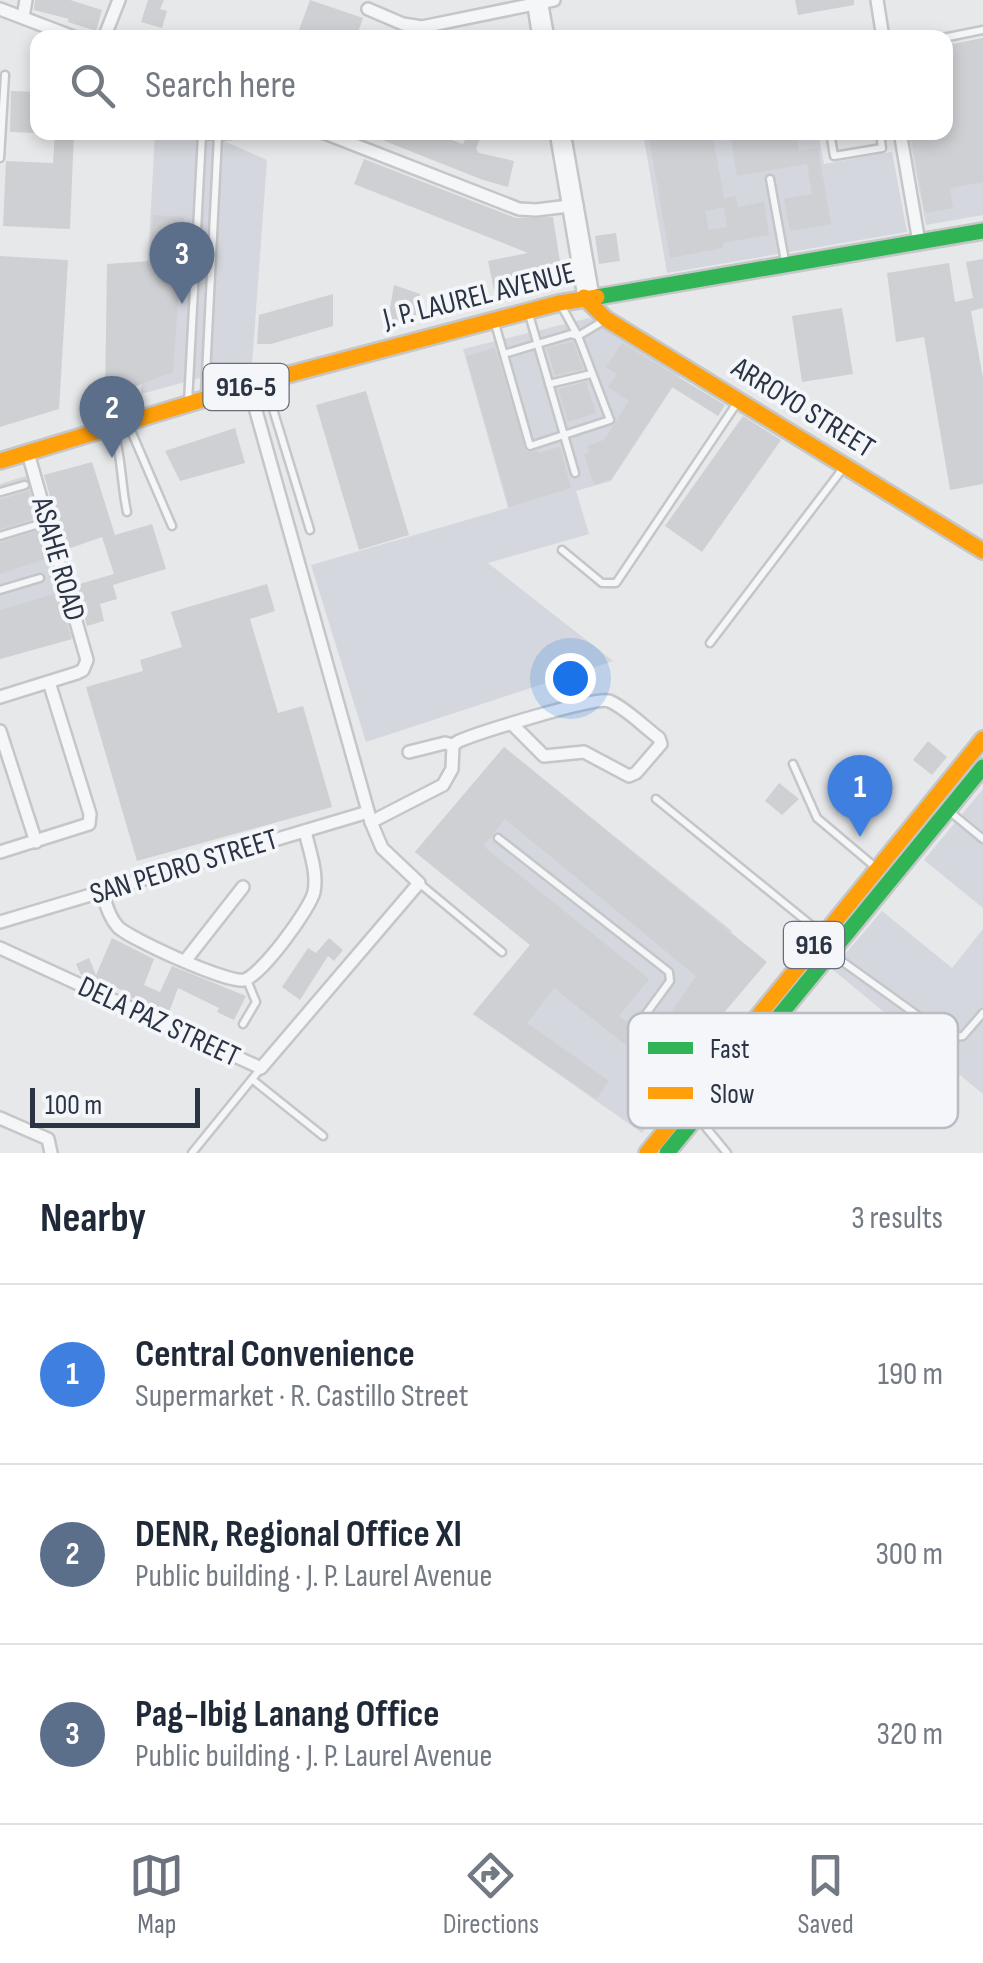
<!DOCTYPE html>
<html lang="en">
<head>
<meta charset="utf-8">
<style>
  body { margin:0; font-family:"Sofia Sans Condensed",sans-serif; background:#f2f2f3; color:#1f2937 }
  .scale { position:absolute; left:30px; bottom:25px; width:170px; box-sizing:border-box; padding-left:10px; border:5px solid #2b3445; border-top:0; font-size:28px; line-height:35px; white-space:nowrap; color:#2b3445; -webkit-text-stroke:8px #f4f6f9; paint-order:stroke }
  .you { position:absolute; left:570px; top:678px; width:35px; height:35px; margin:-25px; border:8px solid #fff; border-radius:50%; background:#1a73e8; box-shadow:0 0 0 15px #1a73e833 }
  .badge { display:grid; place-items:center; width:65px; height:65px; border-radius:50%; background:#6c737f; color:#fff; font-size:32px; font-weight:700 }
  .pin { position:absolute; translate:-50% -82px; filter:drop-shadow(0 2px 5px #0008) }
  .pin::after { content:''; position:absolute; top:52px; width:35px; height:30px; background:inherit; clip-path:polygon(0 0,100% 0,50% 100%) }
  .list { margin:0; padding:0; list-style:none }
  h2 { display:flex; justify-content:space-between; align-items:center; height:130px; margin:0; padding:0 40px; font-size:42px }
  h2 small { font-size:32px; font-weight:400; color:#747a83 }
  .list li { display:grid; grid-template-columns:65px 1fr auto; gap:30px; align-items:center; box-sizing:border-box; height:180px; padding:0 40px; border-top:2px solid #e0e1e3 }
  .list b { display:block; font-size:38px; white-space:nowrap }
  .list p { margin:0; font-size:32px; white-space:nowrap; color:#747a83 }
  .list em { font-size:32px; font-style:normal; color:#747a83 }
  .icon { flex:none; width:55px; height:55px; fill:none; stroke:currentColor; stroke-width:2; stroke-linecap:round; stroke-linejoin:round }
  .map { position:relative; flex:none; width:983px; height:1153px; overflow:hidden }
  .search { position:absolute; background:#fff; box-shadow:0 5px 15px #0003; left:30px; right:30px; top:30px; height:110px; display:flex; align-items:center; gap:25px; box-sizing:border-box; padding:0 35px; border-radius:20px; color:#747a83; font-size:38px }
  .sheet { height:670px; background:#fff }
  nav { display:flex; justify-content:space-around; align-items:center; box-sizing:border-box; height:140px; border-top:2px solid #e0e1e3; background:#fff; font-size:28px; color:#747a83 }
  nav a { display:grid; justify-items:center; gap:5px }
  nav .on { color:#6c737f }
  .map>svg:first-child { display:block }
  .built { fill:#d4d7dd }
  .building { fill:#ced0d3; fill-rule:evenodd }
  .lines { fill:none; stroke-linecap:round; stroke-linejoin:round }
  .lane-casing { stroke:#c4c6c8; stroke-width:11 }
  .street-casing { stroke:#c4c6c8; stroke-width:16 }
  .fast-casing { stroke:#c4c6c8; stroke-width:20 }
  .slow-casing { stroke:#c4c6c8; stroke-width:20 }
  .lane { stroke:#f5f6f7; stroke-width:6 }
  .street { stroke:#f5f6f7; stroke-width:11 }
  .fast { stroke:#30b455; stroke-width:15 }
  .slow { stroke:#ff9f0a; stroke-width:15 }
  .labels { text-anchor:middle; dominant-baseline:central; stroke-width:8; stroke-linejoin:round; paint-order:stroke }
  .shield { fill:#f4f6f9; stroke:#676e7b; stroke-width:2.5 }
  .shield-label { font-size:28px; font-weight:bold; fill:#2b3445 }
  .street-label { font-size:30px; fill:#2b3445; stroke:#f4f6f9 }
  .key { fill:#f4f6f9; stroke:#b8bcc3; stroke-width:2.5 }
  .key-label { font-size:28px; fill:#2b3445 }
</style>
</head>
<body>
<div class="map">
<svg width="983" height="1153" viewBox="0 0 983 1153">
  <rect width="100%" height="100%" fill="#e6e8ea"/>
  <g class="built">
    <polygon points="983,38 983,215 926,225 908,133 946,132 946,45"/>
    <polygon points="155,133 206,133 267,160 252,364 141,394"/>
    <polygon points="643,133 818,133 824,164 892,152 907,232 667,273"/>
    <polygon points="589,318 680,376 611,481 576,491 589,534 488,563 613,661 366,742 311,565 508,508 463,349"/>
    <polygon points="29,475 76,638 0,659 0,484"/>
    <polygon points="504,747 732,931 669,1015 700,1041 681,1064 690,1072 642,1133 473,1014 530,945 415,852"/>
    <polygon points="983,789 983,908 924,860"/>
    <polygon points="882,911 952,968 983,929 983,1094 832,969"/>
  </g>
  <g class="building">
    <polygon points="35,0 70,0 102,10 96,31 68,22 69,19 34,10"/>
    <polygon points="148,0 164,0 160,9 167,11 162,28 141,22"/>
    <polygon points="310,0 363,18 356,38 296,38"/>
    <polygon points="795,0 854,0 854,5 798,15"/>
    <polygon points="983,38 983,182 950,188 953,208 925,213 910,132 946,132 946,46"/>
    <polygon points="11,91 38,92 38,133 10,132"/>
    <polygon points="55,132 74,132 70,229 3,226 6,161 53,163"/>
    <polygon points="362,132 430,132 463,144 469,132 473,132 481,136 476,149 479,153 514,161 508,187 483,180"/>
    <path d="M648 132H712L724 198 736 196 738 207 764 202 769 235 722 243 723 248 670 258ZM724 207 727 227 709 230 705 211Z"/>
    <polygon points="730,132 796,132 799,151 818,148 831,224 790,231 784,199 812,194 807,164 737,176"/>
    <polygon points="364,159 516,218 553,217 562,275 533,281 536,293 524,296 521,284 494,290 488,261 528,253 354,184"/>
    <polygon points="153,215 184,217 173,372 105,398 107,264 150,261"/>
    <polygon points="616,233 620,261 599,264 595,236"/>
    <polygon points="0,256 68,260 59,409 0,427"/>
    <polygon points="983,259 983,308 971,311 983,378 983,484 950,490 924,337 896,342 887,273 949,263 955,302 973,298 966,262"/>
    <polygon points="394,285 420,294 415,318 403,316 403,321 387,326"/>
    <polygon points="333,294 333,326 271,344 257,344 259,315"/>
    <polygon points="842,308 853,374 802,382 792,316"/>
    <polygon points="573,342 583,369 555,375 547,348"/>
    <polygon points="622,343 725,405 718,416 672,387 611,479 594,485 584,454 589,453 587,446 604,440 629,401 608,387 617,374 606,367"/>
    <polygon points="495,348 526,452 538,451 538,453 560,447 571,488 509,507 466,356"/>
    <polygon points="586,382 596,413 568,422 558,389"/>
    <polygon points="366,391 409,535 359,550 316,405"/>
    <polygon points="743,416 781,440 702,552 665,526"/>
    <polygon points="235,428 245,463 180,481 165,451"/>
    <polygon points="92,462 115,535 152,524 166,569 113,585 117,599 100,604 104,621 87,626 76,585 114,574 102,537 65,550 44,475"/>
    <polygon points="28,491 37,518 0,529 0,500"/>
    <polygon points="40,530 48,558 0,574 0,543"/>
    <polygon points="267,584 275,611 250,619 278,713 303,706 332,807 137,861 86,687 143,671 140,660 182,647 171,612"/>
    <polygon points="58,593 71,639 0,659 0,610"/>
    <polygon points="928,741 947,757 932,775 913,760"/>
    <polygon points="504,747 767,962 700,1041 669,1015 696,976 505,819 483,846 649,979 619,1016 661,1049 648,1063 554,988 527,1023 609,1081 596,1099 473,1014 530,945 415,852"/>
    <polygon points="779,783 799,799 782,815 765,801"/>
    <polygon points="112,938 154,959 144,985 160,992 172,966 246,996 234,1020 217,1012 219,1008 178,988 168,1015 125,995 126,992 111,985 81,975 76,964 89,958 96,975"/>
    <polygon points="329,938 343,950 334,961 328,956 300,1000 282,987 308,948 316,953"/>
  </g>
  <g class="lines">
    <defs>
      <g id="lane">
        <polyline points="943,38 983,30"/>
        <polyline points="830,132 834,156 882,148 880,132"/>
        <polyline points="218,136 261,132"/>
        <polyline points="0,158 5,75"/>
        <polyline points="770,179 785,261"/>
        <polyline points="528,311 575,473"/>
        <polyline points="494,320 530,446 610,420 578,336 562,307"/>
        <polyline points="504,354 571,334 578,336 605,320"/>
        <polyline points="265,383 310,530"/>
        <polyline points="549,384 591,374"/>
        <polyline points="188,403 202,135 218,136 205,394"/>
        <polyline points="129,426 172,526"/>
        <path d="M114 431C122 458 121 484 127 512"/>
        <polyline points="0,492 25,485"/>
        <polyline points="0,536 36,525"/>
        <polyline points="562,550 602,583 616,583 737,403"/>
        <polyline points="0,590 40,578"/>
        <polyline points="710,643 844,467"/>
        <polyline points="793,764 817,818 874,866"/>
        <polyline points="656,799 822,934"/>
        <polyline points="949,811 983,839"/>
        <polyline points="498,838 669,972 670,981 643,1018 643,1025 708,1078"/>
        <polyline points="419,883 502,952"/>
        <polyline points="832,954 949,1038 963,1036 983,1013"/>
        <polyline points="243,1024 256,1002 247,980"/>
        <polyline points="253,1080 323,1136"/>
        <polyline points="699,1119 727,1153"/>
        <polyline points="192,1153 261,1068"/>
      </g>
      <g id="street">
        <polyline points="533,0 539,38"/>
        <polyline points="541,0 548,38"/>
        <polyline points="877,0 883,38"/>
        <polyline points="0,9 76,38"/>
        <polyline points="368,9 403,24 422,27 554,0"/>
        <polyline points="23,17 26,0"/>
        <polyline points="104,38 119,0"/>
        <polyline points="322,132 519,209 536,210 577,205"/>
        <polyline points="556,132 584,297"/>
        <polyline points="564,132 593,296"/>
        <polyline points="900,132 919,242"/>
        <polyline points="0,697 77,673 83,670 87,660 28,453"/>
        <polyline points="0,731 36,842"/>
        <polyline points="409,752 445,743 453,745"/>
        <path d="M371 822 443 785 452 769 453 745 459 741C478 733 595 696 609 701 626 708 644 727 659 738L661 744 636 773 629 776 584 752 544 756 512 724"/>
        <polyline points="0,852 89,824 90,814 49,682"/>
        <path d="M102 892C106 904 109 917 118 927 130 939 229 984 244 980 261 976 310 909 314 892 318 872 309 850 305 831"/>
        <polyline points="0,922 368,812"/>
        <polyline points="0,948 261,1068 419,883 382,848 371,822 249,386"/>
        <polyline points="185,961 243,887"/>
        <polyline points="0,1118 48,1139 51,1153"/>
      </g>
      <g id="fast">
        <polyline points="597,297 983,231"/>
        <polyline points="667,1153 983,767"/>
      </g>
      <g id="slow">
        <polyline points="584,297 606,319 983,551"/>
        <polyline points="0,461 264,381 559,303 597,297"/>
        <polyline points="647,1153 983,739"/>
      </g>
    </defs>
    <use href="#lane" class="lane-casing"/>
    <use href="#street" class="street-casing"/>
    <use href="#fast" class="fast-casing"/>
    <use href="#slow" class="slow-casing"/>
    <use href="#lane" class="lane"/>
    <use href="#street" class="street"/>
    <use href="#fast" class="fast"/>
    <use href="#slow" class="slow"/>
  </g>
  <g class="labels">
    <g class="shield">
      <rect x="203.5" y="364" width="85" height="46" rx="8"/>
      <rect x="784" y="922" width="60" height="46" rx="8"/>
    </g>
    <g class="shield-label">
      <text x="246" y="387">916-5</text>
      <text x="814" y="945">916</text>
    </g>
    <g class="street-label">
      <text transform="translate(479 296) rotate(-14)">J. P. LAUREL AVENUE</text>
      <text transform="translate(803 408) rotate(32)">ARROYO STREET</text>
      <text transform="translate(58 559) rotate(74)">ASAHE ROAD</text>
      <text transform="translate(184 867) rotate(-17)">SAN PEDRO STREET</text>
      <text transform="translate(159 1022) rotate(25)">DELA PAZ STREET</text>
    </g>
  </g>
  <rect x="628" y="1013" width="330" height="115" rx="15" class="key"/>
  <rect x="648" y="1042" width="45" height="12" fill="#30b455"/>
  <rect x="648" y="1087" width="45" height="12" fill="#ff9f0a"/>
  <g class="key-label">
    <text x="710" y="1058">Fast</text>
    <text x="710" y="1103">Slow</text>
  </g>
</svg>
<div class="scale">100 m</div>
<div class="you"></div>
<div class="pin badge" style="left:860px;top:837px;background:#3f7fe0">1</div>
<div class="pin badge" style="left:112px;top:458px;background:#5c6f8a">2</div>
<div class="pin badge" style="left:182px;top:304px;background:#5c6f8a">3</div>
<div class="search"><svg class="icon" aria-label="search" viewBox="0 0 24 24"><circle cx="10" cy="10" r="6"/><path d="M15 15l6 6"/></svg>Search here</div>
</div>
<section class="sheet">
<h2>Nearby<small>3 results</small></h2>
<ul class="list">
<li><span class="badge" style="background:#3f7fe0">1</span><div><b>Central Convenience</b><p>Supermarket · R. Castillo Street</p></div><em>190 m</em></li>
<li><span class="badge" style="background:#5c6f8a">2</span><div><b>DENR, Regional Office XI</b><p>Public building · J. P. Laurel Avenue</p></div><em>300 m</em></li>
<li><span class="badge" style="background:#5c6f8a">3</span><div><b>Pag-Ibig Lanang Office</b><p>Public building · J. P. Laurel Avenue</p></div><em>320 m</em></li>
</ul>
</section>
<nav>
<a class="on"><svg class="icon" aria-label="map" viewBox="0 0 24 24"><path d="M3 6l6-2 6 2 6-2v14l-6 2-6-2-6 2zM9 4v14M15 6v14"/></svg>Map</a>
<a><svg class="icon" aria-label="directions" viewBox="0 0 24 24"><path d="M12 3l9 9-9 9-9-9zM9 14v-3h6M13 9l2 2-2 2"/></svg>Directions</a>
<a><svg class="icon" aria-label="saved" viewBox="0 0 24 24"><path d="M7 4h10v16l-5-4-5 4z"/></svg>Saved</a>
</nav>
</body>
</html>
